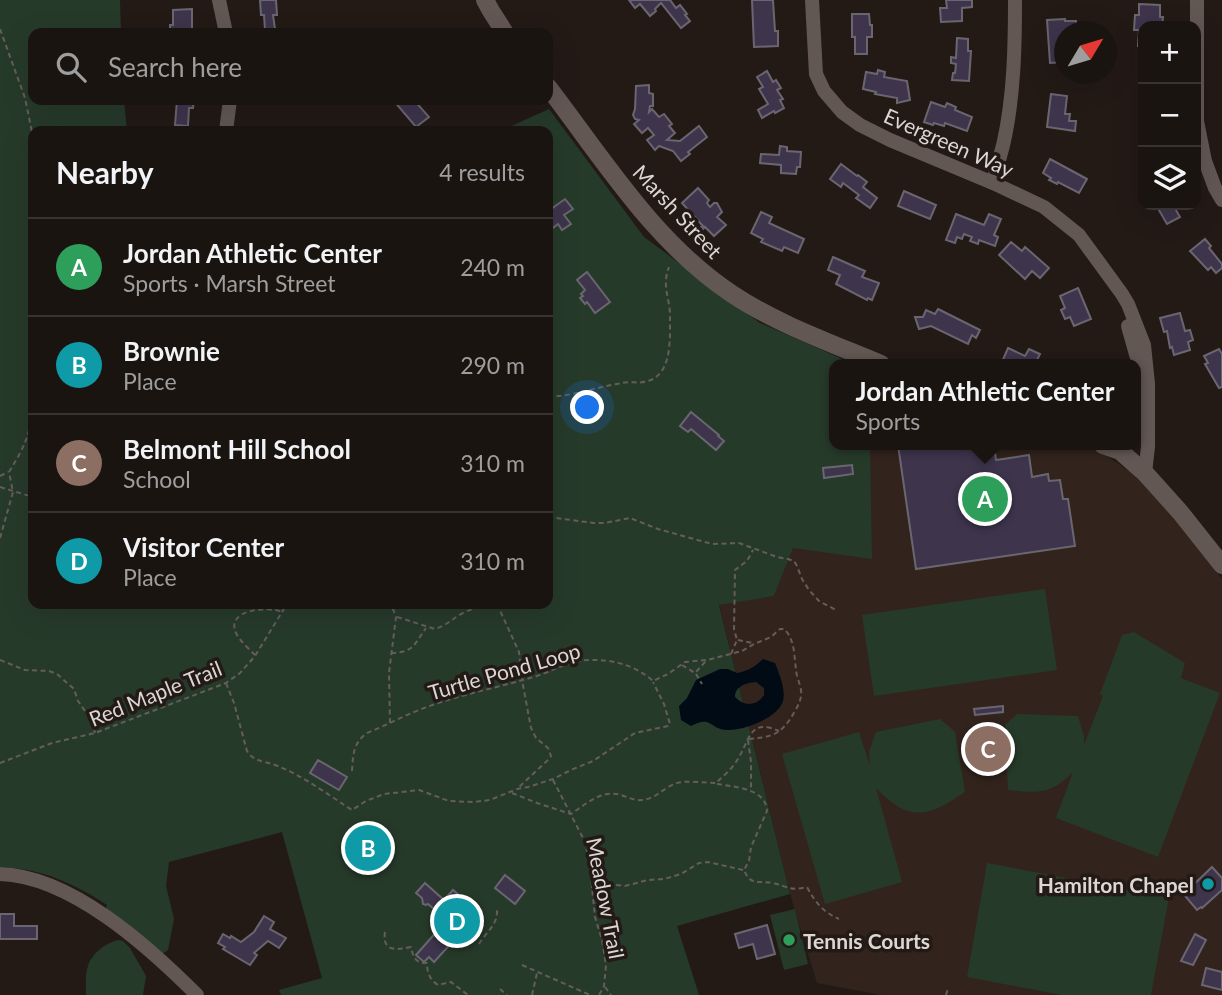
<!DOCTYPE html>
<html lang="en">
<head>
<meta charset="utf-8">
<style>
  body { margin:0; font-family:Lato,sans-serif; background:#27211e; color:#f1f3f6 }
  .controls { position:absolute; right:21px; top:21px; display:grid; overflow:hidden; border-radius:14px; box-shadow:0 7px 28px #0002 }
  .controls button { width:63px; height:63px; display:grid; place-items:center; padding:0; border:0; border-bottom:2px solid #383330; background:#1a1410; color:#f1f3f6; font:35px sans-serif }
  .compass { position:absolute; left:1054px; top:21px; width:63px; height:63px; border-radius:50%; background:#1a1410; box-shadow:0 7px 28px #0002; rotate:52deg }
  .you { position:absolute; left:588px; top:408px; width:24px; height:24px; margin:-18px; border:5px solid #fff; border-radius:50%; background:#1a73e8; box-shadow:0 0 0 10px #1a73e833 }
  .badge { display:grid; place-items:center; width:46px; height:46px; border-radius:50%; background:#8c9099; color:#fff; font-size:23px; font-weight:700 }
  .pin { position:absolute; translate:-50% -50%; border:4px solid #fff; box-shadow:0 2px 7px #0006 }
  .popup { position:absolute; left:829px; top:359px; width:312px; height:91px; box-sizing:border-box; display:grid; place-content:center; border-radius:14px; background:#1a1410; filter:drop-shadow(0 2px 5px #0005); font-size:23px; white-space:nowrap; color:#9f9e9f }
  .popup b { font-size:26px; color:#f1f3f6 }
  .popup::after { content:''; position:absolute; left:50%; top:100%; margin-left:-14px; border:14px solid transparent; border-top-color:#1a1410 }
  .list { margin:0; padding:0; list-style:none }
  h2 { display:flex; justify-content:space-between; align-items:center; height:91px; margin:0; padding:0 28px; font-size:30px }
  h2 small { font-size:23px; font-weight:400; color:#9f9e9f }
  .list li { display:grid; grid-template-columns:46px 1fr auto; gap:21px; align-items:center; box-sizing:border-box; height:98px; padding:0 28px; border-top:2px solid #383330 }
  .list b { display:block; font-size:26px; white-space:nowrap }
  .list p { margin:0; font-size:23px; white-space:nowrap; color:#9f9e9f }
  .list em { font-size:23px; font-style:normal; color:#9f9e9f }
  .icon { flex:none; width:38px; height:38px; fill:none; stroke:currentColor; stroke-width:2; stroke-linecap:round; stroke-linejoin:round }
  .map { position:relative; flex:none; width:1222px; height:995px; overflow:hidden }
  .search { position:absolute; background:#1a1410; box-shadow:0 7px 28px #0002; left:28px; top:28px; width:525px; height:77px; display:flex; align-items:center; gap:18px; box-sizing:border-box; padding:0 24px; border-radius:14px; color:#9f9e9f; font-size:26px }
  .panel { position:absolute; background:#1a1410; box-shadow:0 7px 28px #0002; left:28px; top:126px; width:525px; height:483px; border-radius:14px }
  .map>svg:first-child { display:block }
  .built { fill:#32231d }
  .green { fill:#263a2a }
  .water { fill:#000b16; fill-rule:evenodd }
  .building { fill:#3e354d; stroke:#6a6670; stroke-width:2 }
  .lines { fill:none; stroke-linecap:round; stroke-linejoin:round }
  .path { stroke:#655d59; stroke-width:2; stroke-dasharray:5 3.5; stroke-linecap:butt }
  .minor { stroke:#625753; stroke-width:14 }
  .tertiary { stroke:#625753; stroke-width:18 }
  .culture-dot { fill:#0f9aa8; stroke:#231a16; stroke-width:2.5 }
  .leisure-dot { fill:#2e9e5b; stroke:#231a16; stroke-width:2.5 }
  .labels { text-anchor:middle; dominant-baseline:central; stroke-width:7; stroke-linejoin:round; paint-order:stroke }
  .street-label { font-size:21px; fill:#ddd7d4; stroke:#231a16 }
  .poi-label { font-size:21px; font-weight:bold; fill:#ddd7d4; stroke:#231a16; text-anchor:end }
</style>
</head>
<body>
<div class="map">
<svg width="1222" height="995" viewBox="0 0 1222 995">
  <rect width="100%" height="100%" fill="#231a16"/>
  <polygon class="built" points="869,445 1084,445 1107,456 1131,472 1152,490 1222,579 1222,995 881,995 817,983 790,894 719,604 774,596 793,547"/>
  <g class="green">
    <path d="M0 0H120L121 33H33V100H124L127 131H33V604H548V131H500L549 109 644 237 760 323 854 364H834V445H870L872 559 793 548 774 596 719 605 790 894 677 926 699 995H281L279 990 322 978 282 832 169 862 166 886 174 919 168 950 162 954 104 913 107 905C72 882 42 869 0 867Z"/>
    <polygon points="1045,589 1057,670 874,696 862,615"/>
    <path d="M1134 632 1185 663 1181 678 1220 693 1158 857 1056 818 1073 772C1051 795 1037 793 1008 790L1005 725 1017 714 1078 716 1084 736V745L1103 696 1100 694 1122 635Z"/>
    <path d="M940 719 955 732 965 792C927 818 909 822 876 788L902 882 825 904 782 754 859 732 870 766 869 752 876 732Z"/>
    <polygon points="987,863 1169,897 1151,995 1062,995 967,977"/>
    <polygon points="795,909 808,964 784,970 770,915"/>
    <path d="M118 940 123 941 130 948 146 976 143 995H86C86 986 85 974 88 966 92 953 106 943 118 940Z"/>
  </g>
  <path class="water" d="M763 659 775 663C779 674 786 689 783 701 778 718 743 731 727 730 708 729 713 715 691 726L681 720 679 706 687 698 696 680 720 669H728L737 673C748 671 755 667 763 659ZM756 682 764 688V695C757 706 744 707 735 697 735 686 746 683 756 682Z"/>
  <g class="building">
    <polygon points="260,0 276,0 277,15 273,15 275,29 265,30 264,15 261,15"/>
    <polygon points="629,0 670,0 676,8 680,5 687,14 685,15 690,21 681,28 661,3 655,9 656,11 650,16 640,4 635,8"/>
    <polygon points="752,0 773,0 775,31 778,31 778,46 754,47"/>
    <polygon points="946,0 972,0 972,7 962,8 962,21 941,22 940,8 947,8"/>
    <polygon points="1139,4 1160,5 1160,17 1163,17 1162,26 1143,26 1143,46 1138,46 1139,30 1134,30 1135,15 1139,15"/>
    <polygon points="192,9 192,33 170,33 170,25 173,25 173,10"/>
    <polygon points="852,14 869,14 870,25 872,25 872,37 867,37 867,54 855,54 855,37 852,37"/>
    <polygon points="1065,19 1065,21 1076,21 1077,32 1064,32 1064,62 1050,63 1047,20"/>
    <polygon points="957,38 968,39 968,51 971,51 969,81 952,80 953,73 955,73 956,64 951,63 951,57 956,58"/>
    <polygon points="878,70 885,72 884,77 907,81 910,100 897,103 897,98 875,94 876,92 863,89 866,72 877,74"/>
    <polygon points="767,71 773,82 776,80 781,88 777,90 783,99 780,100 784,108 775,113 774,111 762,118 758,110 768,104 759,89 763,87 757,77"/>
    <polygon points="649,85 649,93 653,94 653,106 650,106 649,112 652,109 659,117 664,114 672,124 669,126 675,133 667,140 680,141 699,126 707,137 688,152 690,154 681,161 673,151 659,146 655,150 647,140 654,135 648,128 642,133 634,124 639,120 635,119 633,115 635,109 636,86"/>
    <polygon points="1051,94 1067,96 1065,114 1070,114 1069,121 1076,121 1075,131 1047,127"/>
    <polygon points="177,100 194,100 193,108 189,108 188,126 175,125"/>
    <polygon points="393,100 414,100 429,117 416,127"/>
    <polygon points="931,102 945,107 947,103 956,107 955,110 972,117 967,131 945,123 944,126 934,123 933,125 924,122"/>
    <polygon points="780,146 787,147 787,151 801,152 800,167 797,167 796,174 781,173 781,165 760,163 761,154 779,155"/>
    <polygon points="1050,159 1087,179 1079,193 1058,182 1057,184 1049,180 1051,178 1043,173"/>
    <polygon points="841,164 857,176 858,175 867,182 863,187 877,198 870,208 856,198 859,195 843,183 841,187 830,179"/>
    <polygon points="698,188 709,200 707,203 710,207 714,203 717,203 722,212 717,217 726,225 714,236 705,227 703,229 701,227 703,226 682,203"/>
    <polygon points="904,191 936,205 930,219 898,206"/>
    <polygon points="565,199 573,209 564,215 571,224 562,230 558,224 548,232 548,205 551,209"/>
    <polygon points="1156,205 1173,205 1180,217 1167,224"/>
    <polygon points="761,212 772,217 769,223 804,239 798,253 784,247 782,251 761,242 763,239 751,233"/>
    <polygon points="956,214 984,225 989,214 1001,219 994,235 998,237 995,246 979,240 978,244 970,241 972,237 964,234 962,239 957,237 955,243 946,240"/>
    <polygon points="1205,239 1211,246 1209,248 1222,264 1222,268 1216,273 1211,267 1208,270 1190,251"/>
    <polygon points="1011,242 1022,251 1025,247 1049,268 1040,278 1032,271 1025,279 999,255"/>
    <polygon points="833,257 865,271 862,277 879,283 872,300 868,298 867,300 836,284 840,275 828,270"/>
    <polygon points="587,272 610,302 595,313 587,302 585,304 580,298 583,296 581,294 585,290 577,280"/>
    <polygon points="1078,288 1091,319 1074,326 1070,317 1065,319 1061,310 1065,308 1060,296"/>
    <polygon points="938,309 980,330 976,338 972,335 968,344 931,326 919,329 915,317 923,317 926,310 935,314"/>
    <polygon points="1180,313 1185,331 1190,330 1193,340 1188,342 1190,350 1174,355 1172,347 1170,348 1167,331 1164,332 1160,318"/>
    <polygon points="1008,348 1025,356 1029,349 1040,354 1035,364 1037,364 1001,364"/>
    <polygon points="1219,349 1222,354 1222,387 1219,388 1205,364 1208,363 1204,356"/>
    <polygon points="691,412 719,435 718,436 724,441 716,450 691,429 688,432 680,426"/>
    <polygon points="898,445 994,445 996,460 1029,455 1032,477 1048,474 1049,481 1060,480 1063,499 1068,499 1075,546 916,569"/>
    <polygon points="852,465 853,474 824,478 823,468"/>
    <polygon points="1003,706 1003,712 975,715 974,709"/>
    <polygon points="318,760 347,777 339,790 310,773"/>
    <polygon points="368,841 376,848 369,856 360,849"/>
    <polygon points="1212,867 1222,878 1222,890 1202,908 1201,907 1197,910 1185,896 1189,893 1187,891"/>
    <polygon points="505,875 525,891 515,904 495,888"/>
    <polygon points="425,883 444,900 453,890 467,902 464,904 477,915 434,962 429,957 424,962 416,955 439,929 438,927 449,915 437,905 434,909 428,904 426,905 423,904 422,898 416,893"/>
    <polygon points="0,914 14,914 14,926 37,926 37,939 0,939"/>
    <polygon points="264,916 274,922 270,929 286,938 279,948 268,941 254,953 257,955 250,965 223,949 225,947 218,943 223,934 230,938 231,936 241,942 254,932"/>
    <polygon points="767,925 775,954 757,959 753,944 739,948 735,934"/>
    <polygon points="1195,934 1206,940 1193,965 1181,961"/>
    <polygon points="1206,968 1222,972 1222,990 1202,985"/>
  </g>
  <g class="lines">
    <g class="path">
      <polyline points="0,29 25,98 33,137"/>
      <polyline points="33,293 33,295"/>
      <path d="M548 397C573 396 597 387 622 383 630 381 640 384 648 381 654 379 658 376 661 372 671 359 670 335 670 319 671 300 661 287 669 267"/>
      <polyline points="0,476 8,472"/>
      <polyline points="0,487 33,497"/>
      <polyline points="548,517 594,523 605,523 630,518 658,529 712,544 739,543 777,557 788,559 794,561 797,566 802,579 809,590 819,601 836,610"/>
      <path d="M0 538 13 492 9 472C24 447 29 438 33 409"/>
      <polyline points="497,604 519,652 522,680 531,728 536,738 548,748 551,756 549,759 517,789"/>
      <path d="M397 617 435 629C446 626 453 618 463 613 470 609 478 608 486 604"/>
      <polyline points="738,640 753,643"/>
      <path d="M391 653C414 652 413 646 426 628"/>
      <polyline points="731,654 737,640 734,629 735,570 747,561 753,550"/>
      <path d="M255 655C249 649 240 641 236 633 225 609 269 606 282 612"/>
      <polyline points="0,660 25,670 49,671 57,674 74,689 78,701 92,721 95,733"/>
      <polyline points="682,665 695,673 706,661"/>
      <polyline points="696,674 702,684"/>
      <path d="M226 683 234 703 247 751C254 762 264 761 275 765 302 775 327 794 352 810L366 801 384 794 419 790 449 801 473 802 490 800 517 789 528 787 553 779 571 770 593 761 635 733 668 726 670 724 664 704 653 682"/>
      <polyline points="390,723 389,673 396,617 391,604"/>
      <polyline points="748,740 751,762 751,790"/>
      <polyline points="0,763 52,743 95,733 226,683 240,673 255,656 287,604"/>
      <path d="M352 771C353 755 353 743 367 733 387 725 407 714 427 707 463 694 500 687 537 676 553 671 570 660 588 660 612 659 635 665 653 681L668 674 685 662 707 660 742 651 754 644 771 637 780 629H784C795 639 794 656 796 669 796 676 800 683 801 690 802 698 799 704 795 711 782 734 774 737 748 739"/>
      <polyline points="553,780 583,838 589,857 595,917 602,940 606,965 604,986 599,995"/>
      <path d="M717 784C734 787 766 788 767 811L751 847 749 861 744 870C751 887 759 880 773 883 789 887 790 891 807 887 815 902 823 912 839 919"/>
      <path d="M512 793 537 803 571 814C586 804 602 789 621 795 628 797 634 801 642 800 656 799 664 787 677 783 688 780 704 783 716 783 722 777 731 770 736 762 750 742 748 717 779 731"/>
      <polyline points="591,887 607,884 625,886 648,880 664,879 681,874 699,863 708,862 743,870"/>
      <path d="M385 932C382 952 396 950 411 947 413 957 416 964 427 963 427 973 430 980 438 985L451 982 468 995"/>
      <path d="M479 944C486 932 498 925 497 910"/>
      <polyline points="522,965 590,995"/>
      <polyline points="605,987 611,995"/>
      <polyline points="500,989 507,995"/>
      <polyline points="532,995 537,973"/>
      <polyline points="946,995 948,988"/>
    </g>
    <g class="minor">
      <polyline points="219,0 226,33"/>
      <polyline points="812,0 816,74 824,91 842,112 860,125 890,140 993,183 1044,207 1079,235 1122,294 1128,304 1144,345 1148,384 1148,447 1145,473"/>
      <polyline points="1197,0 1197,121 1205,161 1215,188 1222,200"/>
      <polyline points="226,131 230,100"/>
      <path d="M993 183C996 169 1001 155 1004 141 1014 95 1015 47 1015 0"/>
      <polyline points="1128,326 1137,358 1136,403"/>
      <path d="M0 874C71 876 149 947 197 995"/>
    </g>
    <g class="tertiary">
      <polyline points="485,0 491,11 505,33"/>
      <path d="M548 87C604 160 654 242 732 294 777 324 831 343 881 364"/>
      <polyline points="1103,445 1120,451 1145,473 1180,512 1222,565"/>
    </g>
  </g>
  <circle class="culture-dot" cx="1208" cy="884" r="7"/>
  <circle class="leisure-dot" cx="789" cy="940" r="7"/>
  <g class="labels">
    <g class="street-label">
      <text transform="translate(949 142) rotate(24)">Evergreen Way</text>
      <text transform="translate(678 211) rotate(47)">Marsh Street</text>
      <text transform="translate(504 671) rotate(-16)">Turtle Pond Loop</text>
      <text transform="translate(155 693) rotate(-22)">Red Maple Trail</text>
      <text transform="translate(606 898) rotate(79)">Meadow Trail</text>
    </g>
    <g class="poi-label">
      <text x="1194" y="884">Hamilton Chapel</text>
      <text x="803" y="940" text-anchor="start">Tennis Courts</text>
    </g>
  </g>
</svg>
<div class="controls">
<button>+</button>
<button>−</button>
<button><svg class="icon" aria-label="layers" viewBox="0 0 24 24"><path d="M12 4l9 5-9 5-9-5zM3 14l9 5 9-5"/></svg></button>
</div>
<svg class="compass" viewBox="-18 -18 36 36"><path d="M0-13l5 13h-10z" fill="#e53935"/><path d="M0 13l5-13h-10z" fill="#9f9e9f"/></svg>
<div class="you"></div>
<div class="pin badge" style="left:985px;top:499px;background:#2e9e5b">A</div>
<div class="popup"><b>Jordan Athletic Center</b>Sports</div>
<div class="pin badge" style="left:368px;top:848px;background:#0f9aa8">B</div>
<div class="pin badge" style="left:988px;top:749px;background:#8d6e63">C</div>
<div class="pin badge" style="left:457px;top:921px;background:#0f9aa8">D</div>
<div class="search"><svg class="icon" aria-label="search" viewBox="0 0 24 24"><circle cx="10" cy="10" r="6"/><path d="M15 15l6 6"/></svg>Search here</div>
<section class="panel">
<h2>Nearby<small>4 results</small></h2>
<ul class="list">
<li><span class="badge" style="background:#2e9e5b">A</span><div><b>Jordan Athletic Center</b><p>Sports · Marsh Street</p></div><em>240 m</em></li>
<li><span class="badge" style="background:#0f9aa8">B</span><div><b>Brownie</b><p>Place</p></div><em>290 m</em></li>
<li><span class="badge" style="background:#8d6e63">C</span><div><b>Belmont Hill School</b><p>School</p></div><em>310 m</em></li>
<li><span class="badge" style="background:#0f9aa8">D</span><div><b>Visitor Center</b><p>Place</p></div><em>310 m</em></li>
</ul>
</section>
</div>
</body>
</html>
